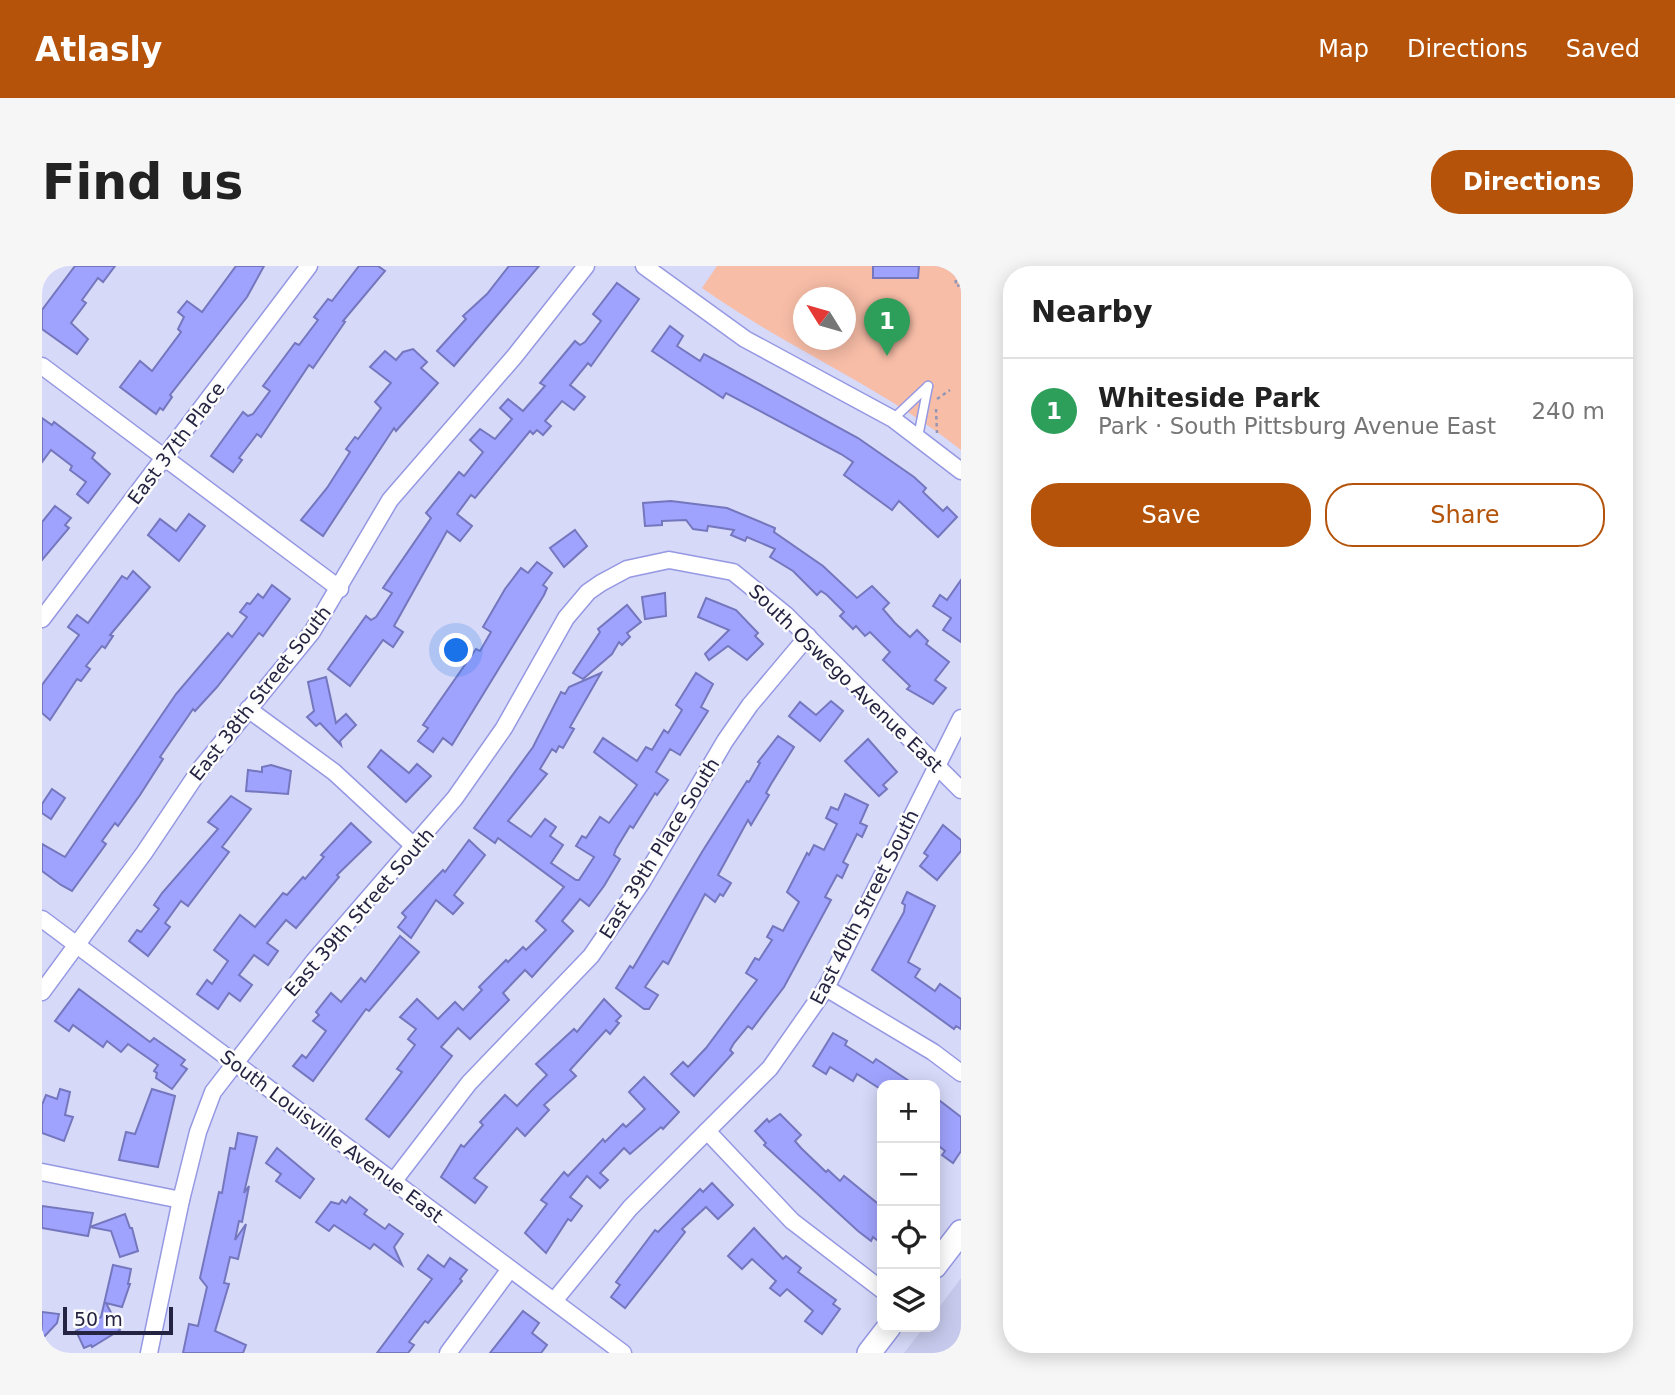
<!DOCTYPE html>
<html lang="en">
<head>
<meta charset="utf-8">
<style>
  body { margin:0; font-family:"DejaVu Sans",sans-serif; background:#f6f6f6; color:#222 }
  .controls { position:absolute; right:21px; bottom:21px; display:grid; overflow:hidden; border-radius:14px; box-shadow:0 4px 18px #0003 }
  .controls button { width:63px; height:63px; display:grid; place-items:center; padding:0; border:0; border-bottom:2px solid #e0e0e0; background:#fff; color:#222; font:35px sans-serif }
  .compass { position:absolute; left:751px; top:21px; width:63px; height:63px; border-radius:50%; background:#fff; box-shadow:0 4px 18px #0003; rotate:307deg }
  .scale { position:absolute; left:21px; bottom:18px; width:110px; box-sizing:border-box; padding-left:7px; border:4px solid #242442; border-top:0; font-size:19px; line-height:24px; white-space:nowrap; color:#242442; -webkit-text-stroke:5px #fcfcfc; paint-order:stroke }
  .you { position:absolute; left:415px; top:385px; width:24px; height:24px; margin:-18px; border:5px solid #fff; border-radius:50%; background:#1a73e8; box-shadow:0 0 0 10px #1a73e833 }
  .badge { display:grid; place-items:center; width:46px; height:46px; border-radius:50%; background:#b45309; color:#fff; font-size:23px; font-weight:700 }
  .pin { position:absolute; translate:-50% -58px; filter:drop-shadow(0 2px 4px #0008) }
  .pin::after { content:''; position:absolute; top:37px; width:24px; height:21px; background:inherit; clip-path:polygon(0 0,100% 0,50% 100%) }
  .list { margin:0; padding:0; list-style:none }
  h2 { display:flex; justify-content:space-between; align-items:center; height:91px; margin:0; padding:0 28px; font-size:30px }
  h2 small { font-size:23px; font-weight:400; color:#767676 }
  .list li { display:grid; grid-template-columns:46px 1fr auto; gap:21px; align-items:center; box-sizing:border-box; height:105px; padding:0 28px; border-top:2px solid #e0e0e0 }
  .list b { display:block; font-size:26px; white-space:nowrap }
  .list p { margin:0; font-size:23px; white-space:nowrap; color:#767676 }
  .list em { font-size:23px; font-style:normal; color:#767676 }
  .actions { display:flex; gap:14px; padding:21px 28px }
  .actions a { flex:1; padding:16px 0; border:2px solid #b45309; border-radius:28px; text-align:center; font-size:24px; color:#b45309 }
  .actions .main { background:#b45309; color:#fff }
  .icon { flex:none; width:38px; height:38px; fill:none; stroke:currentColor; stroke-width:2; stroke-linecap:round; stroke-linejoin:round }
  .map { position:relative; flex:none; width:919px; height:1087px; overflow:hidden; border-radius:28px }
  header { display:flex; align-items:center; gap:42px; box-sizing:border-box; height:98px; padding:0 35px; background:#b45309; color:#fff }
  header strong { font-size:33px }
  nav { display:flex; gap:38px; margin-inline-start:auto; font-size:24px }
  .intro { display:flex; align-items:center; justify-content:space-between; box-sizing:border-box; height:168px; padding:0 42px }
  h1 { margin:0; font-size:49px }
  .button { padding:18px 32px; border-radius:28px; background:#b45309; color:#fff; font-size:24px; font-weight:700 }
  main { display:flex; gap:42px; padding:0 42px }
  aside { flex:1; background:#fff; border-radius:28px; box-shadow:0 4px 18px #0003 }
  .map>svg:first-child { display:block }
  .built { fill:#c6c9eb }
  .green { fill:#f7bda7; fill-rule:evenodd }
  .building { fill:#a0a3fd; stroke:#7476be; stroke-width:2 }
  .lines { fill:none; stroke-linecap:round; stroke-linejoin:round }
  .service-casing { stroke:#9598e2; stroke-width:11 }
  .minor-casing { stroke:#9598e2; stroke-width:19 }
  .secondary-casing { stroke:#9598e2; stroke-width:26 }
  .path { stroke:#9496b5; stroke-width:2.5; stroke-dasharray:3.5 3.5; stroke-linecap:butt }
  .service { stroke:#fff; stroke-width:8 }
  .minor { stroke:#fff; stroke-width:16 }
  .secondary { stroke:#fff; stroke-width:23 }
  .labels { text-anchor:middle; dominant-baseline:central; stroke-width:5; stroke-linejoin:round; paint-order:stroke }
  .street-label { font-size:19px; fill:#242442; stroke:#fcfcfc }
</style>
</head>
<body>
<header>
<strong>Atlasly</strong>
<nav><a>Map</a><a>Directions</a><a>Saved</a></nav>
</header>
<div class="intro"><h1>Find us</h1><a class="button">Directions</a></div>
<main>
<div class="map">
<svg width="919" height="1087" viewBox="0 0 919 1087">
  <rect width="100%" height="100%" fill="#d6d9f8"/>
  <polygon class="built" points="919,1012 919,1087 862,1087 882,1061 893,1061 893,1047"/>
  <path class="green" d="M675 0H919V184C839 120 743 81 660 22ZM762 32H804V74H762Z"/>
  <g class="building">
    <polygon points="33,0 73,0 61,16 56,12 40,34 44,37 29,57 46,73 35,88 0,63 0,44"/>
    <polygon points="194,0 222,0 205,31 128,129 130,131 121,144 118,142 114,148 78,121 98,95 110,105 139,66 136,63 142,51 136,46 145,35 160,46"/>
    <polygon points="317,0 336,0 343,5 301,55 303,56 271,102 267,99 219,171 215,168 197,192 200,194 191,206 169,190 201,146 206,150 211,148 228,125 221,120 253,77 257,79 276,54 272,51 286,33 290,35"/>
    <polygon points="467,0 497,0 412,100 395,85 424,53 421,50 445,28"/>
    <polygon points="831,0 877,0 876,12 831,12"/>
    <polygon points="575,17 597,33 549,100 546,97 528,119 543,131 532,144 520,135 503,155 509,160 501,169 495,164 491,168 488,165 433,232 429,229 415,248 430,260 418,275 405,265 352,360 361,366 351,381 341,374 308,420 286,403 324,350 329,354 334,351 350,327 341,322 389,252 384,247 417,206 422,210 441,186 428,174 438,163 453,173 470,153 458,142 466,133 481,145 503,120 498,117 533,75 538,79 543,76 559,55 551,48"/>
    <polygon points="628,60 641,70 635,80 658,95 662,88 816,172 872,211 884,222 881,226 901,245 905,241 915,251 896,271 857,235 850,244 802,209 811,196 799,188 684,127 681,132 647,110 610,85"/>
    <polygon points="371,83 385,96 379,102 396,117 354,165 352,162 281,270 259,254 285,222 308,186 304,183 313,171 316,173 339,142 333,136 349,117 328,101 343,85 354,94 361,86"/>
    <polygon points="0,152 10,159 12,156 53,187 50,192 68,208 46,237 35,228 44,216 28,204 30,200 9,184 0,196"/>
    <polygon points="629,235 685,242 733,262 732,266 781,300 815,332 830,320 847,337 841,343 853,357 868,371 875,364 886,375 884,378 907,396 893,414 904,422 891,438 865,423 868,420 841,394 848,386 828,366 823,370 814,360 811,363 798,350 802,346 785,329 779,325 775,329 751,305 728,291 733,283 705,271 703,275 689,269 692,264 666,260 665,265 651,263 644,254 620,255 620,259 603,260 601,237"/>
    <polygon points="13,240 29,252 23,259 27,262 0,294 0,256"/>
    <polygon points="147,248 163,260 137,295 106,269 118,253 134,265"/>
    <polygon points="533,264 545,280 522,301 508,282"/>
    <polygon points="495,296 510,307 501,319 505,322 502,329 410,479 401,472 391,486 376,475 386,462 381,459 434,383 438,385 449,366 441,361 463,323 479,302 486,307"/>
    <polygon points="91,305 108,321 68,369 71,370 63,382 60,380 44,400 48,403 39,415 35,413 8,454 0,447 0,419 37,369 26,361 35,349 46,357 80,310 85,313"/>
    <polygon points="919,314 919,376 901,364 909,352 891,340 898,329 905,334"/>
    <polygon points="230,319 248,333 221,370 217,367 175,421 153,445 151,443 118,491 121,493 98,529 76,560 73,557 60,575 64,578 30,625 19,619 0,605 0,578 23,591 134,428 186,367 190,371 205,351 198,346 205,337 208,338 216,328 221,332"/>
    <polygon points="623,327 624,350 603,353 600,331"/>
    <polygon points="664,332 694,344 716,367 713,370 721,378 705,394 686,380 667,394 663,388 687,364 656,351"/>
    <polygon points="585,339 599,356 585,367 588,371 580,379 577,376 570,388 541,413 531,407 558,366 556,363"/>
    <polygon points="559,407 528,461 532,463 521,482 517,480 514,486 510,483 498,503 505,508 466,555 489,571 503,553 514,561 508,570 521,579 509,597 534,614 537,614 552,591 534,580 540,570 544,572 558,551 567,557 595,519 552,486 561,472 595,495 604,481 610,484 622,464 626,467 640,444 634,439 654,407 671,418 659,441 666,445 638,489 628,483 614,506 626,514 615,529 613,527 591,562 588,560 574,583 572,589 578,593 562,620 547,640 538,633 520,655 531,665 490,711 483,704 461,727 467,734 428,773 416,762 399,781 410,790 347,871 324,853 360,806 355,803 373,779 366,773 374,763 358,751 375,733 396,753 413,736 421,744 440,724 437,721 464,694 466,696 481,681 484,684 504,664 494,655 522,621 456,572 453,577 432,562 491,481 519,426 523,428 527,421"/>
    <polygon points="284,411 294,457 304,448 314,459 298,475 299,479 278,457 274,460 265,451 272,445 266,416"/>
    <polygon points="789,435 801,445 778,475 747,450 758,436 774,449"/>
    <polygon points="736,470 752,481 729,518 724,527 727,529 709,559 706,554 676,609 689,617 681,630 678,628 673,636 663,628 626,698 621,695 603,721 616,729 607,743 602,743 574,722 588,700 591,702 660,586 705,515 707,516 718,497 716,496"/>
    <polygon points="826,473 855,506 841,519 845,523 837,530 803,495"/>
    <polygon points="339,484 367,507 375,498 389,510 364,536 326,501"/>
    <polygon points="229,499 249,505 246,528 204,525 206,504 220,506 220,501"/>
    <polygon points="10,523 23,532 9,553 0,547 0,538"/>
    <polygon points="803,528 826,539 818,557 825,560 820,571 815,568 801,596 806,599 800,612 795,609 783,631 789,634 742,721 710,763 706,760 692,777 688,784 691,787 652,830 629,808 641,796 646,801 664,782 715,714 704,707 713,692 717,694 730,674 725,671 731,660 741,665 757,636 745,626 765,587 767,589 772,579 782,584 795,558 784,552 789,541 796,544"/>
    <polygon points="189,530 209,543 180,581 187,586 146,640 139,635 123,657 128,661 106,690 87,675 95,664 99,666 103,661 117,643 112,639 120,627 176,563 166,556"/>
    <polygon points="309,557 329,576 295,609 297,611 254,662 244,654 225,677 236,685 226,699 212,689 197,709 210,719 198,735 187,727 176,743 155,728 165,714 170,718 186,695 172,684 198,649 213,661 241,627 245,629 261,611 263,613 282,591 279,589"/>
    <polygon points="901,559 919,574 919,585 895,614 878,600 886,590 882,587"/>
    <polygon points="427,574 443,589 412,629 421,637 411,648 394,634 369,672 356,661 364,651 360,647 401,604 403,606"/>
    <polygon points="865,626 893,640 866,696 878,703 873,711 893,725 898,718 919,733 919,763 914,760 912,763 830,704 862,646 863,639 860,637"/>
    <polygon points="358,670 377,686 327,745 324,743 271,815 251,800 260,789 264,792 284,765 271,755 277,749 274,746 289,727 299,736 319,712 323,716"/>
    <polygon points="37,723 108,776 112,772 143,794 139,799 145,803 130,823 114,812 115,807 112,805 116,799 86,778 79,786 65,775 61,781 31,759 27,765 13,755"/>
    <polygon points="562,733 579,750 574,755 577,757 568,768 564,764 528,804 534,810 502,839 507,844 483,870 475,862 432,912 445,921 433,937 399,911 419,879 422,881 441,859 438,856 463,829 475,840 492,822 505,809 494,798 532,763 535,766"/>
    <polygon points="791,767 805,775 803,779 814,786 831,797 834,793 873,819 840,819 840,824 815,808 811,815 788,801 784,808 771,800"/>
    <polygon points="602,811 637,846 621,863 619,861 588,888 582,882 558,907 566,914 558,922 545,910 528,931 540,940 529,955 526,953 504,987 483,967 505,938 499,934 522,906 526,910 561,873 563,876 581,858 584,861 603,843 587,826"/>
    <polygon points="18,823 28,826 23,849 31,851 22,875 0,867 0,839 4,829 15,833"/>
    <polygon points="110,823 133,830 116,901 77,894 84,866 93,868"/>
    <polygon points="893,831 919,851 919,885 911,897 900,889 903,885 893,877"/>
    <polygon points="738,848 759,869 753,875 759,882 784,906 786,904 798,915 802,910 840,941 840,978 831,971 829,975 816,965 722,879 724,877 713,865 725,853 727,856"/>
    <polygon points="196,867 215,871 202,927 207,920 200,956 197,955 193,974 204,958 196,993 188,991 182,1017 187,1018 173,1065 204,1079 201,1087 141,1087 147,1058 156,1060 165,1021 158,1012 177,926 180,927 188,882 193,883"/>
    <polygon points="235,882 272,913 258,932 234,915 239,908 224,897"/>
    <polygon points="670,917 691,939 676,953 664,941 640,963 643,966 583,1042 569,1031 578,1019 574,1016 613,964 616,966 658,923 661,926"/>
    <polygon points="308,931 325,944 322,948 343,963 347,958 361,968 352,981 360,999 332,978 328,983 292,959 287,965 274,956 289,936 297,938 300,934 304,937"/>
    <polygon points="0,940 51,947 48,961 83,948 88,962 90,962 96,985 78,991 69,965 48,961 46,970 0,962"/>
    <polygon points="712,962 741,993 744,990 759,1002 756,1006 794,1034 791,1038 798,1043 780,1068 763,1055 771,1045 745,1023 738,1030 728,1022 734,1015 710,993 700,1003 686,990"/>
    <polygon points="386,989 402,1001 408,992 425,1004 418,1013 420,1015 386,1057 383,1055 367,1076 372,1079 366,1087 335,1087 390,1013 376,1003"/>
    <polygon points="71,999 89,1003 86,1018 88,1018 80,1041 64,1037 78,1064 50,1081 49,1079 42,1082 34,1065 59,1051"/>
    <polygon points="481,1045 497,1057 490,1067 505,1079 499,1087 448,1087"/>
    <polygon points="0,1046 17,1048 15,1057 0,1073"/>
  </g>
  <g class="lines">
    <defs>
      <g id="service">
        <polyline points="851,153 886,120"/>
        <polyline points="876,171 886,120"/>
      </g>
      <g id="minor">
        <polyline points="602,0 703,73 851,153 919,205"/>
        <polyline points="0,100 298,323"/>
        <polyline points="0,353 267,0"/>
        <polyline points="206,443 292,506 373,581"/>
        <polyline points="0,653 581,1087"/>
        <polyline points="784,722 891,786 919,807"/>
        <polyline points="0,726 102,587 159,502 270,366 348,234 472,91 544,0"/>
        <polyline points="665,865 750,955 840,1024"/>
        <polyline points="0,906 139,934"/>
        <polyline points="351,916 427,817 549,690 600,616 683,475 708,439 766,370"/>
        <polyline points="512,1035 588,942 728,802 784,722 919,452"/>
        <polyline points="107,1087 139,934 156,866 171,826 272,695 413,532 462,462 524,352 546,326 559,317 585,303 627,294 691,306 744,349 919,524"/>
        <polyline points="406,1087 468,1003"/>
      </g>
      <g id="secondary">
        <polyline points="893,1000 919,966"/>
        <polyline points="827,1087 847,1061"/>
      </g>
    </defs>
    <use href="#service" class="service-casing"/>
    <use href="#minor" class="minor-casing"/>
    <use href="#secondary" class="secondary-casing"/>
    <g class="path">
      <polyline points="913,0 914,20 919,19"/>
      <polyline points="895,133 908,124"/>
      <polyline points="894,143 895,167"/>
    </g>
    <use href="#service" class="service"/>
    <use href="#minor" class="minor"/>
    <use href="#secondary" class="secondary"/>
  </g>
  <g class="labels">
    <g class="street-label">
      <text transform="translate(134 177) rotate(-53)">East 37th Place</text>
      <text transform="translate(804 412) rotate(44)">South Oswego Avenue East</text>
      <text transform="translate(218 427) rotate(-52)">East 38th Street South</text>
      <text transform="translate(617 582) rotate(-58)">East 39th Place South</text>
      <text transform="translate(822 641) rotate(-63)">East 40th Street South</text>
      <text transform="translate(317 646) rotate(-49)">East 39th Street South</text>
      <text transform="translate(290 870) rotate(37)">South Louisville Avenue East</text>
    </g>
  </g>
</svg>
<div class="controls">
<button>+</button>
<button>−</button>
<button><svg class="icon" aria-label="locate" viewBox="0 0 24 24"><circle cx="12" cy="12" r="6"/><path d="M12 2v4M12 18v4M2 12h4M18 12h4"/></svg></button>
<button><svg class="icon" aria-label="layers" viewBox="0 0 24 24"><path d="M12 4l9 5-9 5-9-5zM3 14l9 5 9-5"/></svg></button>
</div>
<svg class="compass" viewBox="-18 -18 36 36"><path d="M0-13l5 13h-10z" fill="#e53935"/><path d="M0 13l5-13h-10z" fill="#767676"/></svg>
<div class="scale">50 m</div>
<div class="you"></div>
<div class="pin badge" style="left:845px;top:90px;background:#2e9e5b">1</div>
</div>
<aside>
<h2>Nearby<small></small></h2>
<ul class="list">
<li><span class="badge" style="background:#2e9e5b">1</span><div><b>Whiteside Park</b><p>Park · South Pittsburg Avenue East</p></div><em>240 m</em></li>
</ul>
<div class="actions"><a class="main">Save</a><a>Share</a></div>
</aside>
</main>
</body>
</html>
